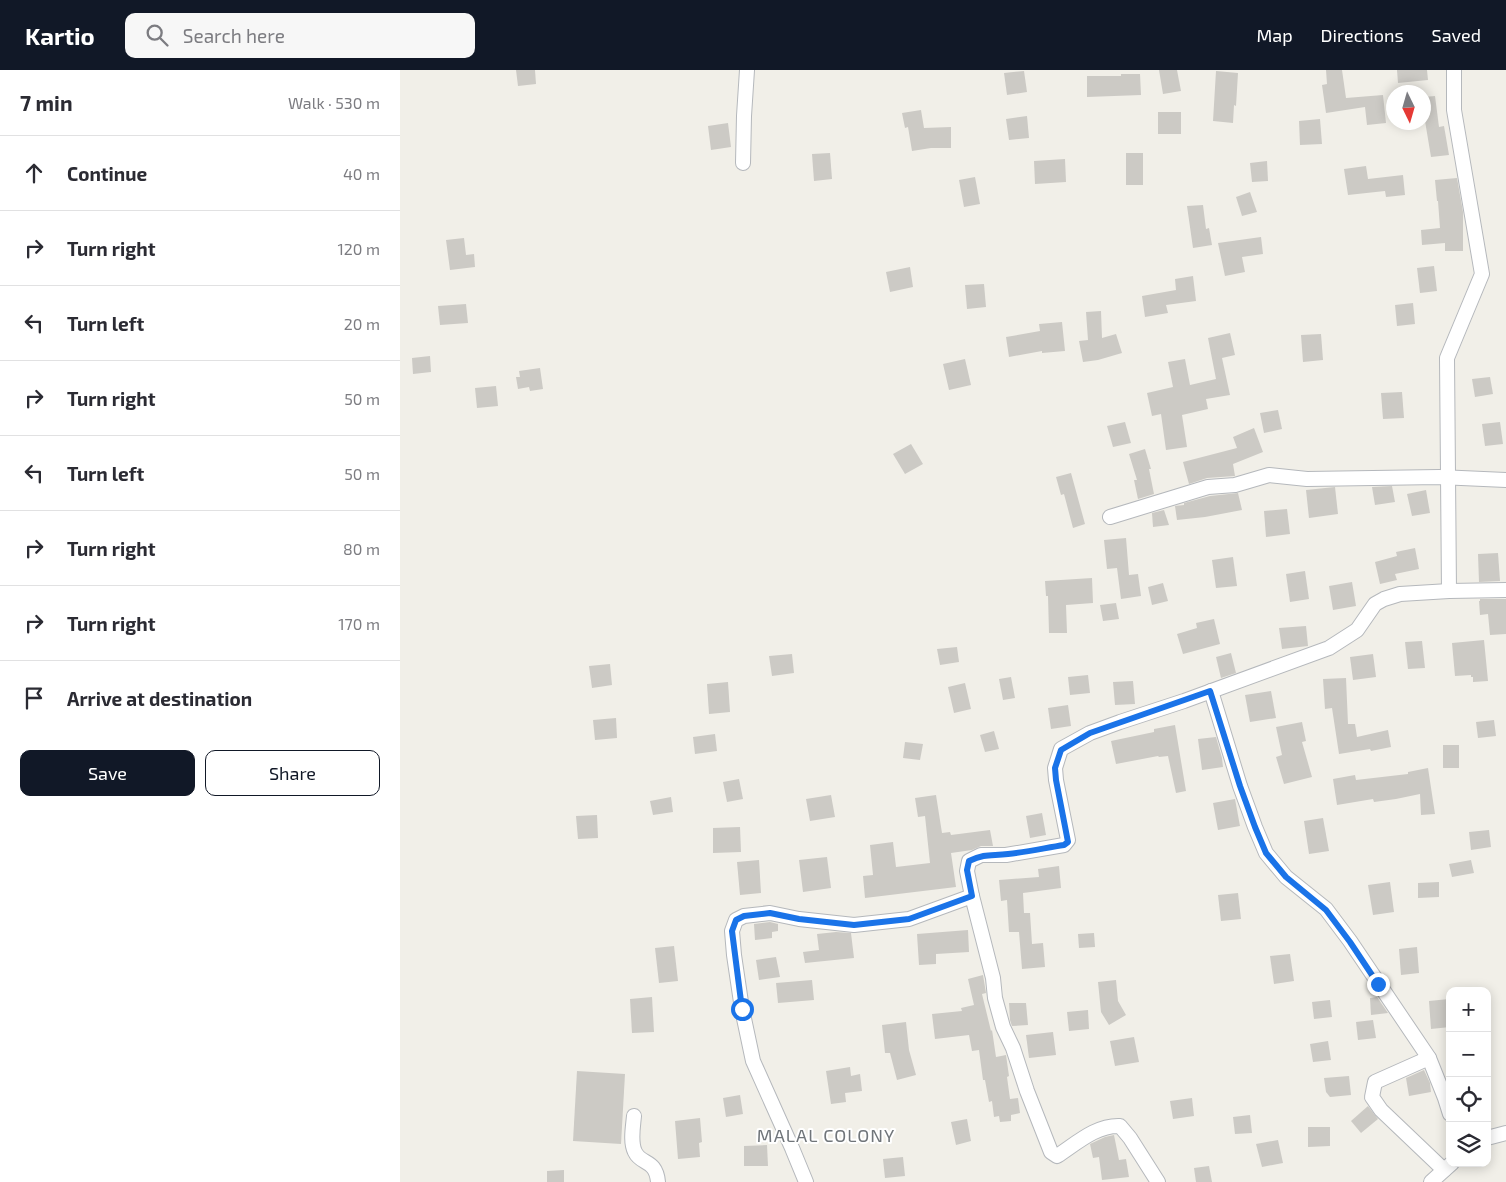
<!DOCTYPE html>
<html lang="en">
<head>
<meta charset="utf-8">
<style>
  body { margin:0; font-family:"Exo 2",sans-serif; background:#f7f7f7; color:#2b2b33 }
  .controls { position:absolute; right:15px; bottom:15px; display:grid; overflow:hidden; border-radius:10px; box-shadow:0 2px 12px #0003 }
  .controls button { width:45px; height:45px; display:grid; place-items:center; padding:0; border:0; border-bottom:1px solid #e1e1e2; background:#fff; color:#2b2b33; font:25px sans-serif }
  .compass { position:absolute; left:986px; top:15px; width:45px; height:45px; border-radius:50%; background:#fff; box-shadow:0 2px 12px #0003; rotate:175deg }
  .stop { position:absolute; width:15px; height:15px; margin:-11px; border:4px solid #1a73e8; border-radius:50%; background:#fff }
  .stop.end { background:#1a73e8; border-color:#fff; box-shadow:0 1px 5px #0008 }
  .list { margin:0; padding:0; list-style:none }
  h2 { display:flex; justify-content:space-between; align-items:center; height:65px; margin:0; padding:0 20px; font-size:21px }
  h2 small { font-size:16px; font-weight:400; color:#7c7c81 }
  .list li { display:grid; grid-template-columns:32px 1fr auto; gap:15px; align-items:center; box-sizing:border-box; height:75px; padding:0 20px; border-top:1px solid #e1e1e2 }
  .list b { display:block; font-size:19px; white-space:nowrap }
  .list em { font-size:16px; font-style:normal; color:#7c7c81 }
  .actions { display:flex; gap:10px; padding:15px 20px }
  .actions a { flex:1; padding:11px 0; border:1px solid #111827; border-radius:10px; text-align:center; font-size:18px; color:#111827 }
  .actions .main { background:#111827; color:#fff }
  .icon { flex:none; width:28px; height:28px; fill:none; stroke:currentColor; stroke-width:2; stroke-linecap:round; stroke-linejoin:round }
  .map { position:relative; flex:none; width:1106px; height:1112px; overflow:hidden }
  header { display:flex; align-items:center; gap:30px; box-sizing:border-box; height:70px; padding:0 25px; background:#111827; color:#fff }
  header strong { font-size:24px }
  nav { display:flex; gap:28px; margin-inline-start:auto; font-size:18px }
  .search { width:350px; height:45px; background:#f7f7f7; display:flex; align-items:center; gap:12px; box-sizing:border-box; padding:0 18px; border-radius:10px; color:#7c7c81; font-size:19px }
  main { display:flex }
  aside { flex:1; background:#fff }
  .map>svg:first-child { display:block }
  .building { fill:#cccac5 }
  .lines { fill:none; stroke-linecap:round; stroke-linejoin:round }
  .minor-casing { stroke:#b5b8bc; stroke-width:16 }
  .minor { stroke:#fff; stroke-width:14 }
  .route { stroke:#1a73e8; stroke-width:6 }
  .labels { text-anchor:middle; dominant-baseline:central; stroke-width:4; stroke-linejoin:round; paint-order:stroke }
  .neighbourhood-label { font-size:18px; letter-spacing:1px; fill:#70757a; stroke:#fff }
</style>
</head>
<body>
<header>
<strong>Kartio</strong>
<div class="search"><svg class="icon" aria-label="search" viewBox="0 0 24 24"><circle cx="10" cy="10" r="6"/><path d="M15 15l6 6"/></svg>Search here</div>
<nav><a>Map</a><a>Directions</a><a>Saved</a></nav>
</header>
<main>
<aside>
<h2>7 min<small>Walk · 530 m</small></h2>
<ul class="list">
<li><svg class="icon" aria-label="ahead" viewBox="0 0 24 24"><path d="M12 20V5M6 11l6-6 6 6"/></svg><div><b>Continue</b></div><em>40 m</em></li>
<li><svg class="icon" aria-label="right" viewBox="0 0 24 24"><path d="M7 20v-9h11M14 6l5 5-5 5"/></svg><div><b>Turn right</b></div><em>120 m</em></li>
<li><svg class="icon" aria-label="left" viewBox="0 0 24 24"><path d="M17 20v-9H6M10 6l-5 5 5 5"/></svg><div><b>Turn left</b></div><em>20 m</em></li>
<li><svg class="icon" aria-label="right" viewBox="0 0 24 24"><path d="M7 20v-9h11M14 6l5 5-5 5"/></svg><div><b>Turn right</b></div><em>50 m</em></li>
<li><svg class="icon" aria-label="left" viewBox="0 0 24 24"><path d="M17 20v-9H6M10 6l-5 5 5 5"/></svg><div><b>Turn left</b></div><em>50 m</em></li>
<li><svg class="icon" aria-label="right" viewBox="0 0 24 24"><path d="M7 20v-9h11M14 6l5 5-5 5"/></svg><div><b>Turn right</b></div><em>80 m</em></li>
<li><svg class="icon" aria-label="right" viewBox="0 0 24 24"><path d="M7 20v-9h11M14 6l5 5-5 5"/></svg><div><b>Turn right</b></div><em>170 m</em></li>
<li><svg class="icon" aria-label="arrive" viewBox="0 0 24 24"><path d="M6 21V4h12l-3 4 3 4H6"/></svg><div><b>Arrive at destination</b></div></li>
</ul>
<div class="actions"><a class="main">Save</a><a>Share</a></div>
</aside>
<div class="map">
<svg width="1106" height="1112" viewBox="0 0 1106 1112">
  <rect width="100%" height="100%" fill="#f1efe8"/>
  <g class="building">
    <polygon points="116,0 135,0 136,14 118,16"/>
    <polygon points="759,0 777,0 781,21 763,24"/>
    <polygon points="926,0 942,0 946,28 983,25 986,53 967,55 965,37 926,43 922,15 927,14"/>
    <polygon points="997,0 1027,0 1028,10 998,13"/>
    <polygon points="624,1 627,22 607,25 604,3"/>
    <polygon points="816,1 838,3 836,36 834,35 833,53 813,51"/>
    <polygon points="721,4 740,4 741,25 687,27 687,6 721,6"/>
    <polygon points="1035,26 1039,57 1044,56 1049,85 1031,87 1025,51 1024,51 1024,27"/>
    <polygon points="521,40 524,58 551,57 551,78 531,78 512,81 508,57 505,58 502,43"/>
    <rect x="758" y="42" width="23" height="22"/>
    <polygon points="627,46 629,68 609,70 606,49"/>
    <polygon points="920,49 922,74 900,75 899,51"/>
    <polygon points="328,53 331,77 311,80 308,56"/>
    <polygon points="430,83 432,109 414,111 412,84"/>
    <rect x="726" y="83" width="17" height="32"/>
    <polygon points="665,89 666,112 635,114 634,91"/>
    <polygon points="867,91 868,111 852,112 850,93"/>
    <polygon points="966,96 968,109 1003,105 1005,125 986,127 985,121 948,125 944,99"/>
    <polygon points="575,107 580,134 564,137 559,110"/>
    <polygon points="1057,108 1063,142 1063,181 1045,181 1045,173 1022,175 1021,160 1040,158 1038,131 1037,131 1035,110"/>
    <polygon points="850,122 857,142 842,146 836,127"/>
    <polygon points="803,135 806,159 809,158 812,175 793,178 787,136"/>
    <polygon points="861,167 863,184 842,187 845,202 825,206 818,173"/>
    <polygon points="64,168 66,185 74,184 75,197 50,200 46,170"/>
    <polygon points="1034,196 1037,221 1020,223 1017,198"/>
    <polygon points="510,197 513,217 490,222 486,202"/>
    <polygon points="793,206 796,231 766,235 768,243 745,247 742,226 776,220 775,209"/>
    <polygon points="584,214 586,237 567,239 565,215"/>
    <polygon points="1013,233 1015,254 997,256 995,235"/>
    <polygon points="66,234 68,253 40,255 38,236"/>
    <polygon points="701,241 702,268 716,264 722,283 698,290 683,292 679,271 688,270 686,242"/>
    <polygon points="662,252 665,281 642,283 642,281 609,287 606,267 640,261 639,254"/>
    <polygon points="830,263 835,285 822,288 830,325 806,329 808,339 782,345 787,377 766,380 761,344 752,346 747,323 773,317 768,292 785,289 790,315 816,309 808,268"/>
    <polygon points="921,264 923,290 903,292 901,265"/>
    <polygon points="30,286 31,302 13,304 12,288"/>
    <polygon points="565,289 571,315 549,320 543,294"/>
    <polygon points="140,298 143,319 130,321 129,317 118,319 116,307 120,307 119,301"/>
    <polygon points="1090,307 1093,324 1075,327 1072,309"/>
    <polygon points="96,316 98,336 77,338 75,318"/>
    <polygon points="1002,322 1004,348 983,349 981,323"/>
    <polygon points="878,340 882,359 864,363 860,343"/>
    <polygon points="725,352 731,373 713,377 707,356"/>
    <polygon points="1100,352 1103,374 1085,376 1082,354"/>
    <polygon points="854,358 863,382 833,394 835,406 807,408 789,414 783,392 837,378 833,367"/>
    <polygon points="511,374 523,394 505,404 493,384"/>
    <polygon points="745,379 751,399 749,399 754,424 738,429 734,410 737,410 729,384"/>
    <polygon points="671,403 685,454 673,458 664,424 661,425 656,407"/>
    <polygon points="992,416 995,432 975,435 972,417"/>
    <polygon points="935,417 938,444 909,448 906,420"/>
    <polygon points="1026,420 1030,443 1012,446 1007,424"/>
    <polygon points="838,423 842,440 805,447 777,450 775,436 784,435 784,433 810,426"/>
    <polygon points="887,439 890,464 866,467 864,441"/>
    <polygon points="764,440 769,455 753,457 752,443"/>
    <polygon points="726,468 729,505 738,504 741,526 721,529 717,498 707,499 704,470"/>
    <polygon points="1015,478 1019,499 995,504 997,510 980,514 975,492 997,486 996,482"/>
    <polygon points="1098,483 1100,511 1079,512 1078,484"/>
    <polygon points="833,487 837,516 816,518 812,490"/>
    <polygon points="905,501 909,529 890,532 886,504"/>
    <polygon points="692,508 693,533 666,535 667,563 649,563 648,526 646,526 645,511"/>
    <polygon points="952,512 956,536 933,540 929,516"/>
    <polygon points="763,513 768,531 752,535 748,517"/>
    <polygon points="1080,529 1106,529 1106,564 1090,565 1088,544 1080,545 1079,531 1080,531"/>
    <polygon points="716,533 719,549 703,551 700,535"/>
    <polygon points="814,549 820,574 783,584 777,564 797,558 796,553"/>
    <polygon points="906,556 908,576 882,579 879,558"/>
    <polygon points="1084,570 1088,611 1073,612 1073,607 1071,607 1071,605 1055,606 1052,573"/>
    <polygon points="1022,571 1025,598 1008,599 1005,572"/>
    <polygon points="557,577 559,592 540,595 537,579"/>
    <polygon points="831,583 836,603 821,608 816,587"/>
    <polygon points="392,584 394,603 372,606 369,586"/>
    <polygon points="973,584 976,607 953,610 950,587"/>
    <polygon points="210,594 212,615 192,618 189,596"/>
    <polygon points="688,605 690,623 670,625 668,607"/>
    <polygon points="611,607 615,628 603,630 599,609"/>
    <polygon points="946,608 948,654 955,654 957,667 988,660 991,677 971,681 970,679 939,684 932,638 925,639 923,609"/>
    <polygon points="733,611 735,634 715,635 713,612"/>
    <polygon points="328,612 330,642 309,644 307,614"/>
    <polygon points="565,613 571,639 554,643 548,617"/>
    <polygon points="871,621 876,648 850,652 845,625"/>
    <polygon points="668,635 671,656 651,659 648,638"/>
    <polygon points="216,648 217,668 195,670 193,650"/>
    <polygon points="1094,650 1096,666 1078,668 1076,652"/>
    <polygon points="902,652 906,671 902,672 912,707 884,714 876,687 882,685 876,657"/>
    <polygon points="775,655 786,721 776,723 768,686 759,687 758,686 716,694 711,671 754,662 754,659"/>
    <polygon points="594,661 599,679 585,682 580,665"/>
    <polygon points="315,664 317,681 295,684 293,667"/>
    <polygon points="816,667 822,688 823,697 802,700 798,669"/>
    <polygon points="505,672 523,674 520,690 503,688"/>
    <rect x="1043" y="675" width="16" height="23"/>
    <polygon points="1028,698 1035,744 1021,745 1020,724 996,729 974,732 973,729 937,735 933,709 955,705 956,710 1008,704 1008,702"/>
    <polygon points="339,709 343,729 327,732 323,712"/>
    <polygon points="431,725 435,747 410,751 406,729"/>
    <polygon points="536,725 542,763 550,762 551,765 590,760 593,776 581,776 572,780 551,783 556,817 465,828 463,806 473,805 470,775 493,772 496,797 530,793 525,746 518,747 515,728"/>
    <polygon points="271,727 273,742 253,745 250,731"/>
    <polygon points="835,729 840,756 818,760 813,733"/>
    <polygon points="642,743 646,765 630,768 626,746"/>
    <polygon points="197,745 198,768 178,769 176,746"/>
    <polygon points="923,748 929,781 909,784 904,751"/>
    <polygon points="340,757 341,782 313,783 313,758"/>
    <polygon points="1089,760 1091,777 1071,780 1069,762"/>
    <polygon points="427,787 431,818 403,822 399,790"/>
    <polygon points="359,790 361,823 340,825 337,792"/>
    <polygon points="1071,790 1074,803 1052,807 1049,794"/>
    <polygon points="659,796 661,818 623,823 624,843 630,843 632,874 643,873 645,897 622,899 619,862 609,862 607,830 601,831 599,810 639,807 638,799"/>
    <polygon points="990,812 994,842 973,845 968,815"/>
    <polygon points="1039,812 1039,827 1018,828 1018,813"/>
    <polygon points="838,823 841,849 821,851 818,825"/>
    <polygon points="370,852 378,854 378,861 372,862 372,868 355,870 354,854"/>
    <polygon points="568,860 569,882 536,884 536,894 519,895 517,864"/>
    <polygon points="436,862 451,863 454,888 405,893 403,882 419,880 417,864"/>
    <polygon points="694,863 695,877 679,878 678,864"/>
    <polygon points="274,876 278,911 259,913 255,878"/>
    <polygon points="1017,877 1019,903 1001,905 999,879"/>
    <polygon points="890,884 894,911 874,914 870,886"/>
    <polygon points="376,887 380,907 359,910 356,890"/>
    <polygon points="583,905 586,923 582,924 591,961 592,960 596,987 606,985 609,1006 607,1007 610,1029 618,1028 620,1043 611,1045 611,1051 600,1052 599,1046 594,1047 592,1031 589,1032 585,1010 583,1010 579,980 572,981 569,965 535,969 532,944 562,941 561,938 574,935 568,909"/>
    <polygon points="412,910 414,930 378,933 376,913"/>
    <polygon points="716,910 718,931 726,945 709,955 701,942 698,912"/>
    <polygon points="252,927 254,962 232,963 230,929"/>
    <polygon points="977,927 988,943 971,945 970,928"/>
    <polygon points="1049,929 1050,957 1031,959 1029,931"/>
    <polygon points="930,930 932,947 914,949 912,932"/>
    <polygon points="609,933 626,933 628,955 612,956 610,950"/>
    <polygon points="688,940 689,959 669,961 667,942"/>
    <polygon points="973,950 976,968 958,970 956,952"/>
    <polygon points="506,952 509,980 516,1005 497,1010 490,983 485,983 482,955"/>
    <polygon points="653,962 656,985 629,988 626,965"/>
    <polygon points="734,967 739,992 715,996 710,971"/>
    <polygon points="928,971 931,990 913,992 910,974"/>
    <polygon points="450,997 451,1006 460,1004 462,1021 445,1023 446,1032 431,1034 426,1001"/>
    <polygon points="1024,1000 1030,1013 1031,1022 1009,1026 1006,1008"/>
    <polygon points="177,1001 225,1004 221,1074 173,1071"/>
    <polygon points="949,1006 951,1025 930,1027 926,1022 924,1008"/>
    <polygon points="340,1025 343,1044 326,1047 323,1028"/>
    <polygon points="792,1028 794,1046 773,1049 770,1031"/>
    <polygon points="968,1036 978,1049 961,1063 951,1051"/>
    <polygon points="850,1045 852,1063 835,1064 833,1047"/>
    <polygon points="300,1048 302,1072 299,1073 300,1087 278,1089 275,1051"/>
    <polygon points="567,1049 571,1071 556,1075 551,1052"/>
    <polygon points="908,1057 930,1057 930,1076 908,1077"/>
    <polygon points="714,1065 719,1090 726,1089 729,1107 702,1110 699,1087 693,1088 690,1074 705,1067"/>
    <polygon points="878,1070 883,1093 862,1097 856,1074"/>
    <polygon points="367,1075 368,1096 344,1096 344,1076"/>
    <polygon points="503,1087 505,1106 485,1108 483,1089"/>
    <polygon points="809,1096 812,1112 796,1112 794,1098"/>
    <polygon points="164,1100 164,1112 147,1112 147,1101"/>
  </g>
  <g class="lines">
    <defs>
      <g id="minor">
        <polyline points="343,93 344,46 347,0"/>
        <polyline points="710,447 808,417 835,415 869,405 907,409 1039,407 1106,410"/>
        <polyline points="1049,521 1047,288 1082,204 1054,40 1054,0"/>
        <polyline points="811,621 840,716 855,757 866,783 886,807 926,839 950,871 1029,988 1045,1028 1050,1044"/>
        <polyline points="572,826 567,801 569,791 581,785 606,785 664,775 668,770 656,710 655,698 661,679 690,663 720,652 784,631 929,578 957,560 975,534 984,529 1000,524 1049,521 1106,520"/>
        <polyline points="1029,988 975,1012 972,1027 981,1040 1044,1100"/>
        <path d="M234 1046C233 1057 230 1072 235 1082 241 1095 256 1089 258 1112"/>
        <polyline points="1087,1068 1106,1063"/>
        <path d="M406 1112 392 1078 353 991 342 939 334 885 332 861 336 850 344 846 370 843 399 849 454 855 509 849 572 826 593 908 595 928 603 957 613 978 627 1021 651 1082 657 1086C677 1073 696 1055 720 1056L730 1068 758 1112"/>
        <polyline points="1031,1112 1052,1093"/>
      </g>
    </defs>
    <use href="#minor" class="minor-casing"/>
    <use href="#minor" class="minor"/>
  </g>
  <g class="lines">
    <path class="route" d="M342 939 332 861 336 850 344 846 370 843 399 849 454 855 509 849 572 826 567 800 569 791C586 783 591 786 608 784 627 782 645 778 664 775L668 772 656 710 655 698 661 680 690 663 810 621 840 716 855 757 866 783 886 807 926 840 950 872 978 914"/>
  </g>
  <g class="labels">
    <g class="neighbourhood-label">
      <text x="426" y="1065">MALAL COLONY</text>
    </g>
  </g>
</svg>
<div class="controls">
<button>+</button>
<button>−</button>
<button><svg class="icon" aria-label="locate" viewBox="0 0 24 24"><circle cx="12" cy="12" r="6"/><path d="M12 2v4M12 18v4M2 12h4M18 12h4"/></svg></button>
<button><svg class="icon" aria-label="layers" viewBox="0 0 24 24"><path d="M12 4l9 5-9 5-9-5zM3 14l9 5 9-5"/></svg></button>
</div>
<svg class="compass" viewBox="-18 -18 36 36"><path d="M0-13l5 13h-10z" fill="#e53935"/><path d="M0 13l5-13h-10z" fill="#7c7c81"/></svg>
<div class="stop" style="left:342px;top:939px"></div>
<div class="stop end" style="left:978px;top:914px"></div>
</div>
</main>
</body>
</html>
